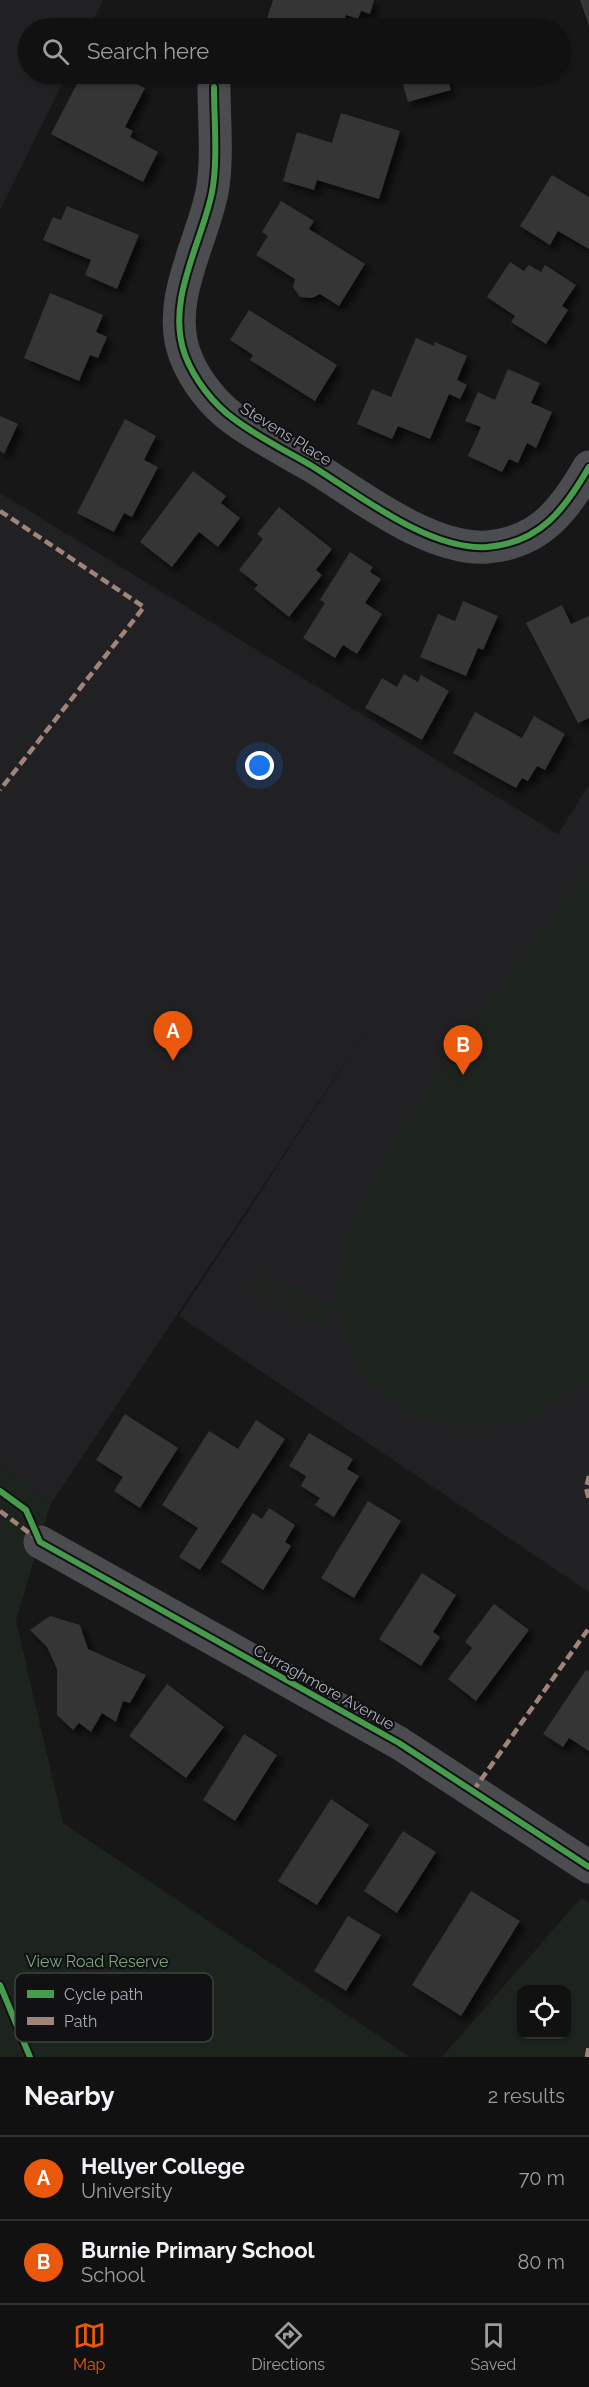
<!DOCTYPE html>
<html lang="en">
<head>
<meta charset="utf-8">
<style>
  body { margin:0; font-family:Raleway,sans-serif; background:#1a1a1a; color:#f1f3f6 }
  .controls { position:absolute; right:18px; bottom:18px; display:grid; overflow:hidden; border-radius:12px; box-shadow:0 2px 4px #0004 }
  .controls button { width:54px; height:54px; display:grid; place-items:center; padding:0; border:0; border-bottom:2px solid #303131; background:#111; color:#f1f3f6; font:30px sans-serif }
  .you { position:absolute; left:260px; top:766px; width:21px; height:21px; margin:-15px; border:4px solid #fff; border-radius:50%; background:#1a73e8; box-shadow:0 0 0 9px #1a73e833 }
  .badge { display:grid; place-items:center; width:39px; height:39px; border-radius:50%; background:#ea580c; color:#fff; font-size:20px; font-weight:700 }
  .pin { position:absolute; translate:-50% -50px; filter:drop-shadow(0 2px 3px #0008) }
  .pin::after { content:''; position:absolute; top:32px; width:21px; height:18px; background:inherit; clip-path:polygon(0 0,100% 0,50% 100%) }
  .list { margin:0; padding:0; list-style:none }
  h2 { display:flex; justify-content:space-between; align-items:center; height:78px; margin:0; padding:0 24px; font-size:26px }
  h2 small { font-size:20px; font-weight:400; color:#9c9d9f }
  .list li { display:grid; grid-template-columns:39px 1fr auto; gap:18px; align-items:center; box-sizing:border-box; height:84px; padding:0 24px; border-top:2px solid #303131 }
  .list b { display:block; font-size:22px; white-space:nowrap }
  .list p { margin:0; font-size:20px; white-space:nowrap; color:#9c9d9f }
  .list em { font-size:20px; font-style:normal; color:#9c9d9f }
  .icon { flex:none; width:33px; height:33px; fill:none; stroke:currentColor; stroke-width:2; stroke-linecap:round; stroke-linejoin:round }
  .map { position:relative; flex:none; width:589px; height:2057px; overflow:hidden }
  .search { position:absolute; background:#111; box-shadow:0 2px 4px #0004; left:18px; right:18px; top:18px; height:66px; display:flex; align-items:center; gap:15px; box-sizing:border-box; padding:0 21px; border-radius:33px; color:#9c9d9f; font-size:22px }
  .sheet { height:246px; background:#111 }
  nav { display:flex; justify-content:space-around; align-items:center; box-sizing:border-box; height:84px; border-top:2px solid #303131; background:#111; font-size:16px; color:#9c9d9f }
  nav a { display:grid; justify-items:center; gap:3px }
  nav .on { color:#ea580c }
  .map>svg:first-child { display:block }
  .built { fill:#212123 }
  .green { fill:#1d241e; fill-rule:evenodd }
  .building { fill:#353536; filter:url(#shadow) }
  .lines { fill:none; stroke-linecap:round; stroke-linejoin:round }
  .minor { stroke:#4b4c50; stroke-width:33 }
  .quiet { stroke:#a18479; stroke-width:4.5; stroke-dasharray:9 4.5; stroke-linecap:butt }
  .cycleway-casing { stroke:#111113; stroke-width:10 }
  .cycleway { stroke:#469c4c; stroke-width:6 }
  .labels { text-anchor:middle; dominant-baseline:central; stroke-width:4.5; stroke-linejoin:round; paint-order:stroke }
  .street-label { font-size:16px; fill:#a8adb8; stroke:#111113 }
  .park-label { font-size:16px; fill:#7fa381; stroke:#111113 }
  .key { fill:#111113; stroke:#3e4045; stroke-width:1.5 }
  .key-label { font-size:16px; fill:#a8adb8 }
</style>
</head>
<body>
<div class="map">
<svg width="589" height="2057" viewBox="0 0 589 2057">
  <defs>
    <filter id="shadow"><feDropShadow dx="5.5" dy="5.5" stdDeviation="3" flood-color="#0009"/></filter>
  </defs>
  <rect width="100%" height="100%" fill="#171717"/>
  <g class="built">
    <polygon points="0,0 103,0 89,28 28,28 28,74 67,74 0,210"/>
    <polygon points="0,493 558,834 589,785 589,1592 179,1316 374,1019 50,1505 0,1464"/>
  </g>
  <g class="green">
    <polygon points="589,869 589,1378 527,1419 486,1427 444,1425 404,1410 357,1372 335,1300 344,1247 387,1152 467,1030"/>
    <polygon points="257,1273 333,1307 329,1316 254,1280"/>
    <polygon points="251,1284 328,1319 324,1327 248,1291"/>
    <polygon points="0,1464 50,1505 16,1621 63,1823 410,2057 0,2057"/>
    <path d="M581 1898 589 1903V2057H442ZM522 1990H566V2034H522Z"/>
  </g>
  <g class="building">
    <polygon points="273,0 374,0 370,14 361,11 358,19 346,15 344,22 329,18 326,28 302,22 300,28 290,28 266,21"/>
    <polygon points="580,0 589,0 589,26"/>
    <polygon points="407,21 409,28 385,28"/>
    <polygon points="82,74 117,74 145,88 125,127 133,131 130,137 158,152 143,182 51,134"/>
    <polygon points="400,74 446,74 451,90 408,102"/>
    <polygon points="341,113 400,131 379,199 317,180 314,190 283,181 297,132 332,143"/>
    <polygon points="552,175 589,197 589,249 558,231 550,245 520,226"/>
    <polygon points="281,201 314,221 309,229 365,264 339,306 320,294 312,298 300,297 293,287 295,279 256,255 268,236 262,232"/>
    <polygon points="67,206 139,235 117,289 85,275 91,260 43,240 53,217 61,220"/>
    <polygon points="510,262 524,271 529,265 541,272 545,265 576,285 562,306 568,310 546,344 511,322 515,316 487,297"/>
    <polygon points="50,293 103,315 96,332 107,337 98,358 90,355 79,381 24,358"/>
    <polygon points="249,310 337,365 315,401 250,360 253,355 230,340"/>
    <polygon points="416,338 434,346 435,342 467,356 457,380 467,385 460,399 449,394 430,439 398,426 392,439 357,424 372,389 391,397"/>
    <polygon points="508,369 540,383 531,403 552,412 536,448 527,443 518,463 509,459 502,472 468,456 481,427 465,421 478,392 495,400"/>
    <polygon points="0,416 18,424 4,454 0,451"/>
    <polygon points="125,419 156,436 144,460 158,467 132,517 124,513 114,532 77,513"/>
    <polygon points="193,471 226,496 221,503 240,518 218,547 199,532 172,567 140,542"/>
    <polygon points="279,507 332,549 316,570 322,575 289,617 254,589 258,585 239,570 263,539 257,534"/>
    <polygon points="350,552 373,567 370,572 381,579 365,603 382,614 357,654 343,645 335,658 303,638 325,603 320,600"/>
    <polygon points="463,601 498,616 483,650 478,648 466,676 420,657 438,614 455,621"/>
    <polygon points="562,605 571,624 589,616 589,718 578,723 526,623"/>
    <polygon points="404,674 418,682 421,675 449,691 422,740 365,708 382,678 397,687"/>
    <polygon points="475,712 522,738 534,716 565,734 545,770 537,766 528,781 522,778 516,788 453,753"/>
    <polygon points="125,1414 178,1448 140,1508 114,1491 123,1477 96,1460"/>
    <polygon points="256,1420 285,1439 200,1570 179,1557 198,1528 162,1505 209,1431 238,1449"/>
    <polygon points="309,1433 353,1459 347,1469 359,1476 334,1517 315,1505 320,1498 301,1486 306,1476 289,1466"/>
    <polygon points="368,1501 401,1521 354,1598 321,1578"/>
    <polygon points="269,1508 295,1525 285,1542 291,1546 263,1590 221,1562 253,1513 262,1519"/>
    <polygon points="422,1573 456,1595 433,1632 440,1637 421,1666 379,1639"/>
    <polygon points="494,1604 529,1630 476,1701 448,1679 472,1648 465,1642"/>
    <polygon points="50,1616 80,1625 88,1649 146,1675 130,1703 123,1701 116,1722 102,1713 91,1732 79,1723 73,1730 57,1715 57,1669 47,1647 30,1630"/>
    <polygon points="586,1670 589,1672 589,1751 569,1738 563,1747 543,1734"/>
    <polygon points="167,1684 224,1727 186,1778 129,1736"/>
    <polygon points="244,1734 277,1755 235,1821 203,1800"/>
    <polygon points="331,1799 369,1825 317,1905 278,1881"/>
    <polygon points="403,1831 436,1852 397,1913 364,1891"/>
    <polygon points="471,1891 520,1921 461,2016 412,1985"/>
    <polygon points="348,1916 381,1935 346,1991 314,1971"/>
  </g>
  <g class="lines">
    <g class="minor">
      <path d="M214 87C214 118 218 162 212 192 202 243 165 301 185 355 194 379 213 404 234 419 258 437 286 451 312 466 359 495 430 551 487 547 540 543 565 509 589 467"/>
      <polyline points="40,1542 399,1743 589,1867"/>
    </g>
    <g class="quiet">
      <polyline points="0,511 144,607 0,790"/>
      <polyline points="589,1476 586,1488 589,1500"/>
      <polyline points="0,1511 36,1538"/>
      <polyline points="473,1791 589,1628"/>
      <polyline points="587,2057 589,2044"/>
    </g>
    <defs>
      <g id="cycleway">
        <path d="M214 87C214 118 218 162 212 192 202 243 165 301 185 355 194 379 213 404 234 419 258 437 286 451 312 466 359 495 430 551 487 547 540 543 565 509 589 467"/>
        <polyline points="0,1491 26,1510 40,1542 399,1743 589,1867"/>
        <polyline points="0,1985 30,2057"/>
      </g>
    </defs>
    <use href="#cycleway" class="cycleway-casing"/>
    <use href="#cycleway" class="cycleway"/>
  </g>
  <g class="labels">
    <g class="street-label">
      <text transform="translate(286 434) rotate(32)">Stevens Place</text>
      <text transform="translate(324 1687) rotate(29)">Curraghmore Avenue</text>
    </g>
    <g class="park-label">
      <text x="97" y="1961">View Road Reserve</text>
    </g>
  </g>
  <rect x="15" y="1973" width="198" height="69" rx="9" class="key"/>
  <rect x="27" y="1990" width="27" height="8" fill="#469c4c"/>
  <rect x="27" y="2017" width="27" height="8" fill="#a18479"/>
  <g class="key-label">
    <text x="64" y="2000">Cycle path</text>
    <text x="64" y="2027">Path</text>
  </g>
</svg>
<div class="controls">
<button><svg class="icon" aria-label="locate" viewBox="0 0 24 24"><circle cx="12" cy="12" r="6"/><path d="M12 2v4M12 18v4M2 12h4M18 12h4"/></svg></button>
</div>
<div class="you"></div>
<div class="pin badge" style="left:173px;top:1061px">A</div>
<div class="pin badge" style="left:463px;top:1075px">B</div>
<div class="search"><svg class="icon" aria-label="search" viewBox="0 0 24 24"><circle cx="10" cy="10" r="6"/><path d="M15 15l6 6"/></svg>Search here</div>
</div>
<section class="sheet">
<h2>Nearby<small>2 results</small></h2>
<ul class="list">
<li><span class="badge">A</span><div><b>Hellyer College</b><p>University</p></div><em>70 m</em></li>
<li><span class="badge">B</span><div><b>Burnie Primary School</b><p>School</p></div><em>80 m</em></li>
</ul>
</section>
<nav>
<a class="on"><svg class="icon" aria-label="map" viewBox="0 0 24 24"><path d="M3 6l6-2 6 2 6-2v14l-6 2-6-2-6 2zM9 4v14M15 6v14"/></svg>Map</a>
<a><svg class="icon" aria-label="directions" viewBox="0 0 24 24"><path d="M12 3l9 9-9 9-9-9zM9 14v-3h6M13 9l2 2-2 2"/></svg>Directions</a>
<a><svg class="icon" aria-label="saved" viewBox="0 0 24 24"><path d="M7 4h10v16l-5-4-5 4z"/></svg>Saved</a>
</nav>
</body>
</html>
